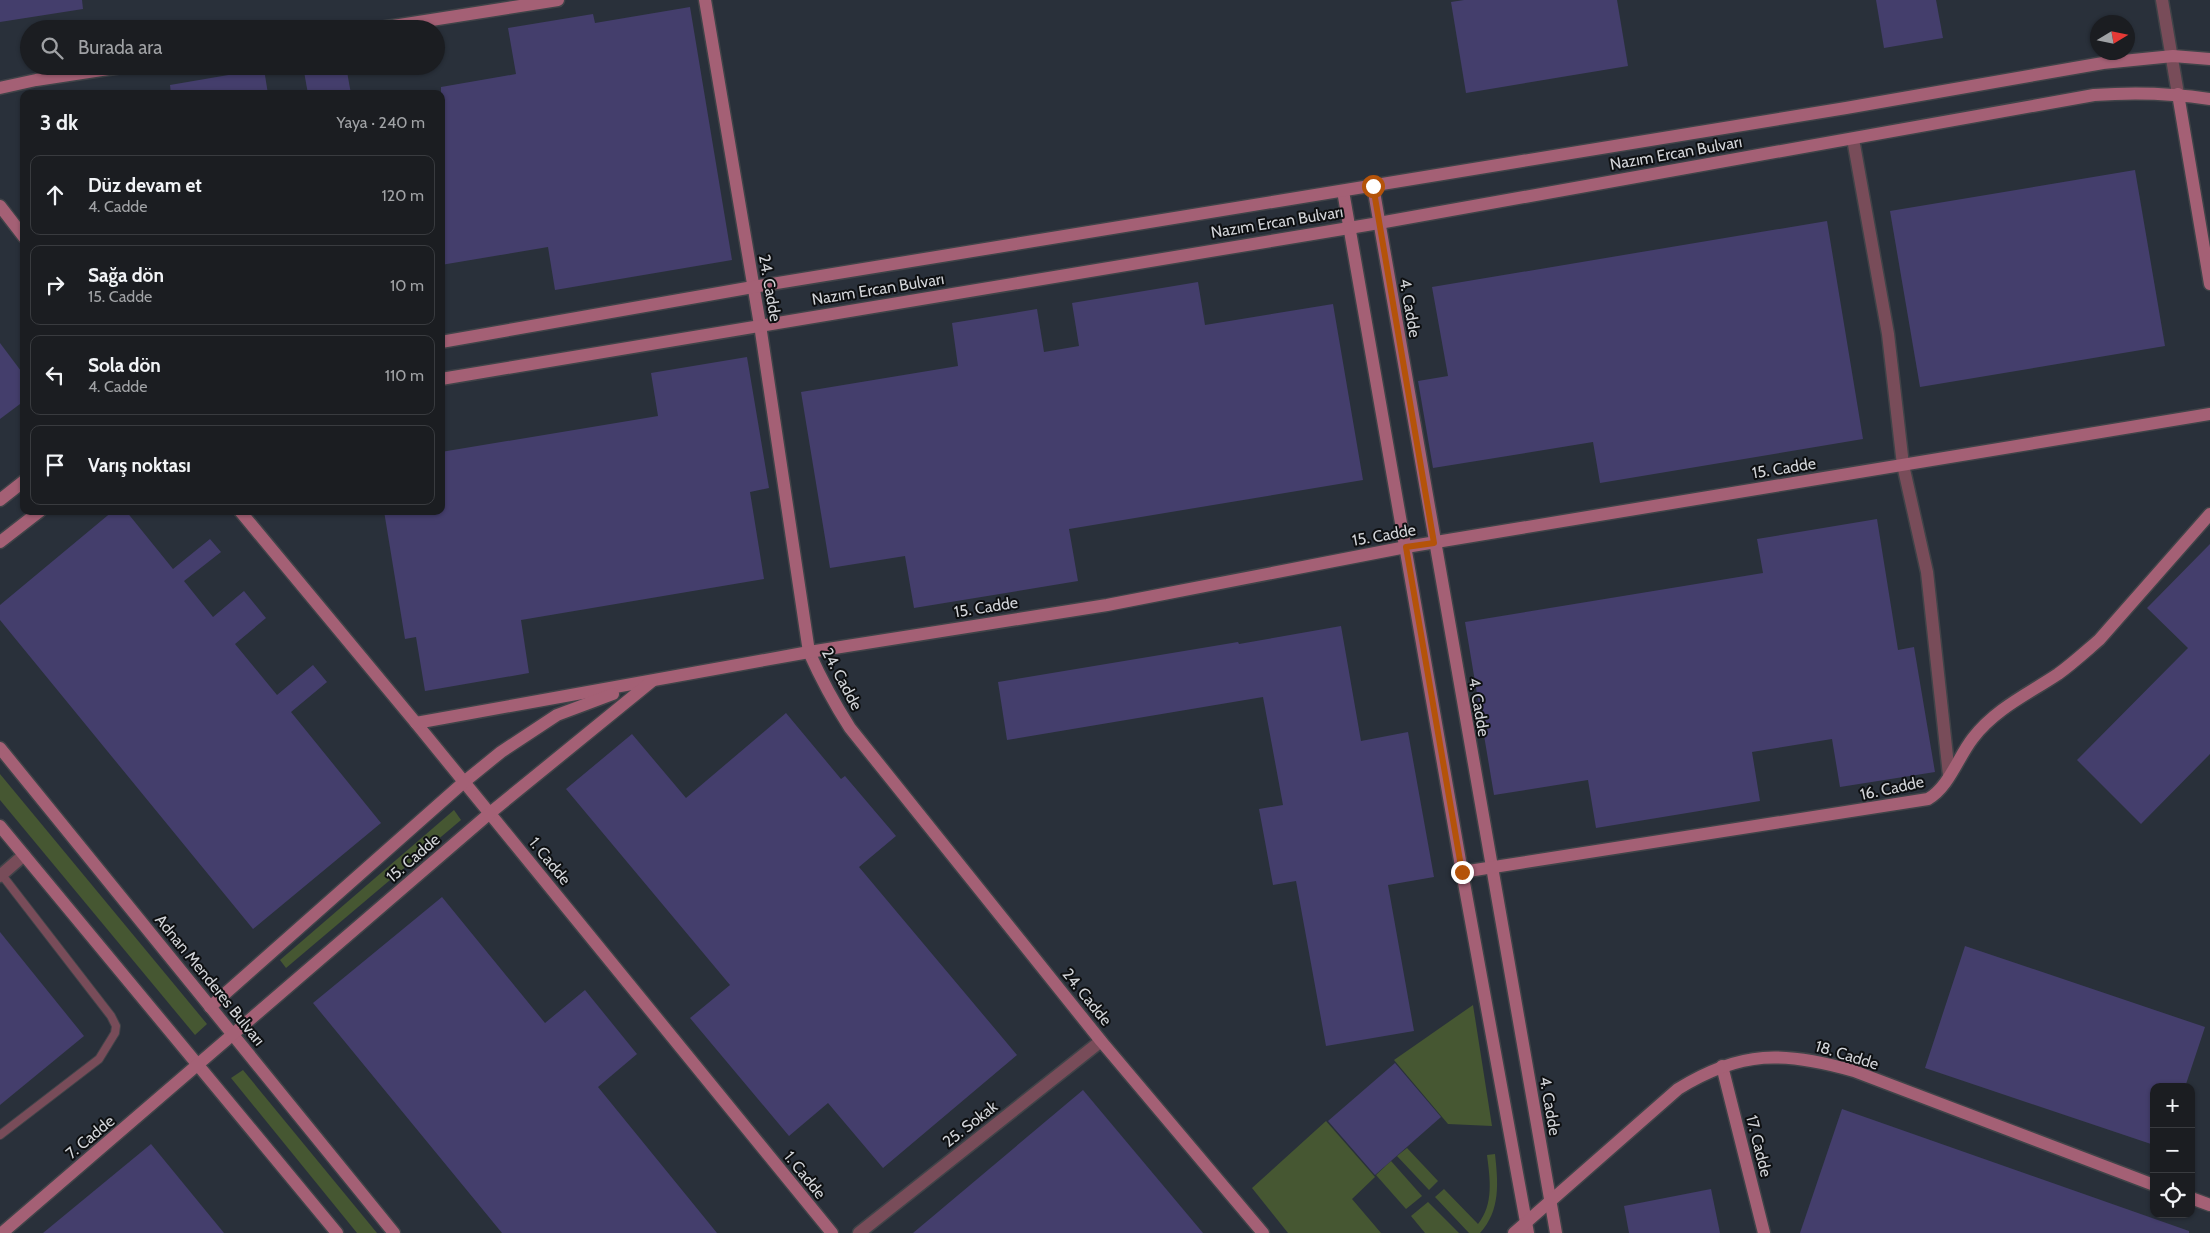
<!DOCTYPE html>
<html lang="tr">
<head>
<meta charset="utf-8">
<style>
  body { margin:0; font-family:Cabin,sans-serif; background:#282a2e; color:#f1f3f6 }
  .controls { position:absolute; right:15px; bottom:15px; display:grid; overflow:hidden; border-radius:10px; box-shadow:0 1px 4px #0004 }
  .controls button { width:45px; height:45px; display:grid; place-items:center; padding:0; border:0; border-bottom:1px solid #393b3f; background:#1b1d21; color:#f1f3f6; font:25px sans-serif }
  .compass { position:absolute; left:2090px; top:15px; width:45px; height:45px; border-radius:50%; background:#1b1d21; box-shadow:0 1px 4px #0004; rotate:80deg }
  .stop { position:absolute; width:15px; height:15px; margin:-11px; border:4px solid #b45309; border-radius:50%; background:#fff }
  .stop.end { background:#b45309; border-color:#fff; box-shadow:0 1px 5px #0008 }
  .list { margin:0; padding:0; list-style:none }
  h2 { display:flex; justify-content:space-between; align-items:center; height:65px; margin:0; padding:0 20px; font-size:21px }
  h2 small { font-size:16px; font-weight:400; color:#a0a2a5 }
  .list li { display:grid; grid-template-columns:32px 1fr auto; gap:15px; align-items:center; box-sizing:border-box; height:80px; margin:0 10px 10px; padding:0 10px; border:1px solid #393b3f; border-radius:10px }
  .list b { display:block; font-size:19px; white-space:nowrap }
  .list p { margin:0; font-size:16px; white-space:nowrap; color:#a0a2a5 }
  .list em { font-size:16px; font-style:normal; color:#a0a2a5 }
  .icon { flex:none; width:28px; height:28px; fill:none; stroke:currentColor; stroke-width:2; stroke-linecap:round; stroke-linejoin:round }
  .map { position:relative; flex:none; width:2210px; height:1233px; overflow:hidden }
  .search { position:absolute; background:#1b1d21; box-shadow:0 1px 4px #0004; left:20px; top:20px; width:425px; height:55px; display:flex; align-items:center; gap:12px; box-sizing:border-box; padding:0 18px; border-radius:28px; color:#a0a2a5; font-size:19px }
  .panel { position:absolute; background:#1b1d21; box-shadow:0 1px 4px #0004; left:20px; top:90px; width:425px; height:425px; border-radius:10px }
  .map>svg:first-child { display:block }
  .built { fill:#29303a; fill-rule:evenodd }
  .green { fill:#465732 }
  .building { fill:#443e6c }
  .lines { fill:none; stroke-linecap:round; stroke-linejoin:round }
  .lane-casing { stroke:#404348; stroke-width:10 }
  .street-casing { stroke:#404348; stroke-width:15 }
  .secondary-casing { stroke:#404348; stroke-width:15 }
  .lane { stroke:#784c59; stroke-width:8 }
  .street { stroke:#784c59; stroke-width:12 }
  .secondary { stroke:#a46075; stroke-width:12 }
  .route { stroke:#b45309; stroke-width:6 }
  .labels { text-anchor:middle; dominant-baseline:central; stroke-width:4; stroke-linejoin:round; paint-order:stroke }
  .street-label { font-size:16px; fill:#d2d4d8; stroke:#0e1012 }
</style>
</head>
<body>
<div class="map">
<svg width="2210" height="1233" viewBox="0 0 2210 1233">
  <rect width="100%" height="100%" fill="#24272c"/>
  <path class="built" d="M0 0H2210V1233H0ZM2098 22H2128V52H2098ZM29 29H436V66H29ZM24 94H441V511H24ZM2154 1087H2191V1214H2154Z"/>
  <g class="green">
    <polygon points="0,774 207,1024 195,1035 0,800"/>
    <polygon points="454,810 461,820 286,968 280,960"/>
    <polygon points="1473,1005 1492,1126 1448,1124 1394,1060"/>
    <polygon points="243,1070 377,1233 357,1233 231,1078"/>
    <polygon points="1326,1121 1375,1177 1352,1199 1381,1233 1288,1233 1252,1188"/>
    <polygon points="1407,1148 1438,1181 1429,1190 1397,1156"/>
    <path d="M1495 1154C1498 1182 1501 1210 1480 1233H1469L1435 1197 1444 1189 1478 1224C1494 1204 1490 1179 1487 1155Z"/>
    <polygon points="1391,1161 1422,1196 1406,1209 1376,1175"/>
    <polygon points="1428,1202 1459,1233 1425,1233 1411,1216"/>
  </g>
  <g class="building">
    <polygon points="0,0 82,0 83,9 0,22"/>
    <polygon points="1464,0 1617,0 1628,66 1466,93 1451,2"/>
    <polygon points="1876,0 1936,0 1943,38 1884,48"/>
    <polygon points="690,7 732,260 555,290 548,247 441,265 441,87 516,74 508,28 593,14 595,23"/>
    <polygon points="303,66 346,66 351,94 308,94"/>
    <polygon points="264,69 268,94 171,94 170,85"/>
    <polygon points="2135,170 2165,346 1920,387 1890,211"/>
    <polygon points="1827,221 1863,439 1600,483 1593,442 1433,468 1418,381 1448,376 1432,287"/>
    <polygon points="1198,282 1205,325 1333,304 1363,480 1069,529 1078,581 914,608 905,556 830,568 801,392 958,366 952,323 1037,309 1044,352 1079,346 1072,303"/>
    <polygon points="0,343 24,375 24,401 0,419"/>
    <polygon points="747,357 769,488 750,492 764,579 521,620 529,673 425,691 416,637 405,639 384,511 441,511 441,452 658,416 651,373"/>
    <polygon points="113,511 126,511 173,569 210,539 221,552 184,581 213,617 244,591 266,618 235,644 277,695 313,665 327,682 291,712 381,823 253,929 0,620 0,605"/>
    <polygon points="1877,519 1898,650 1914,647 1935,772 1840,787 1832,739 1752,752 1760,801 1596,828 1588,780 1494,795 1465,622 1763,573 1757,539"/>
    <polygon points="2210,544 2210,754 2141,824 2077,760 2188,648 2147,608"/>
    <polygon points="1341,626 1361,741 1408,732 1434,877 1388,885 1414,1031 1326,1046 1296,881 1273,885 1259,809 1283,805 1263,697 1007,740 998,682 1238,642 1239,644"/>
    <polygon points="786,713 841,779 845,776 896,836 859,867 1017,1055 883,1168 828,1103 789,1136 690,1018 730,985 566,789 632,734 686,798"/>
    <polygon points="442,897 545,1023 585,990 637,1054 598,1087 717,1233 502,1233 313,1003"/>
    <polygon points="0,932 84,1036 0,1105"/>
    <polygon points="1965,946 2205,1027 2185,1087 2154,1087 2154,1145 1925,1068"/>
    <polygon points="1395,1063 1441,1117 1375,1175 1328,1121"/>
    <polygon points="1083,1090 1203,1233 913,1233"/>
    <polygon points="1842,1109 2189,1231 2189,1233 1800,1233"/>
    <polygon points="151,1144 224,1233 43,1233"/>
    <polygon points="1711,1189 1720,1233 1629,1233 1624,1206"/>
  </g>
  <g class="lines">
    <defs>
      <polyline id="lane" points="0,1135 99,1059 115,1033 116,1026 111,1016 2,875"/>
      <g id="street">
        <polyline points="2162,0 2178,94"/>
        <polyline points="1853,139 1888,334 1903,465 1927,572 1949,775"/>
        <polyline points="0,876 24,855"/>
        <polyline points="859,1233 1101,1041"/>
      </g>
      <g id="secondary">
        <path d="M705 0 760 325 809 652C821 679 834 703 850 728L1101 1041 1263 1233"/>
        <polyline points="374,29 558,0"/>
        <polyline points="0,88 36,80 128,66"/>
        <polyline points="2178,94 2210,284"/>
        <polyline points="1373,186 1556,1233"/>
        <polyline points="1343,191 1462,872 1528,1233"/>
        <polyline points="0,206 24,237"/>
        <polyline points="441,342 753,287 1846,108 2103,63 2173,56 2210,59"/>
        <path d="M441 379 1379 223 2094 95C2133 92 2171 93 2210 99"/>
        <polyline points="0,500 24,481"/>
        <polyline points="240,511 416,723 832,1233"/>
        <polyline points="0,542 40,511"/>
        <polyline points="416,723 809,652 1107,605 1406,547 2210,414"/>
        <polyline points="0,748 394,1233"/>
        <polyline points="0,826 337,1233"/>
        <path d="M1462 872 1928 799C1949 787 1958 757 1973 738 1995 709 2028 694 2058 674 2072 664 2085 652 2099 640L2210 514"/>
        <polyline points="210,1007 464,782 501,752 557,715 613,694"/>
        <polyline points="1722,1066 1764,1233"/>
        <polyline points="2191,1198 2210,1205"/>
        <polyline points="2,1233 490,813 652,681"/>
        <path d="M1514 1233 1678 1089C1741 1050 1784 1051 1854 1071L2154 1185"/>
      </g>
    </defs>
    <use href="#lane" class="lane-casing"/>
    <use href="#street" class="street-casing"/>
    <use href="#secondary" class="secondary-casing"/>
    <use href="#lane" class="lane"/>
    <use href="#street" class="street"/>
    <use href="#secondary" class="secondary"/>
  </g>
  <g class="lines">
    <polyline class="route" points="1373,186 1434,543 1406,547 1462,872"/>
  </g>
  <g class="labels">
    <g class="street-label">
      <text transform="translate(1676 153) rotate(-10)">Nazım Ercan Bulvarı</text>
      <text transform="translate(1277 222) rotate(-9)">Nazım Ercan Bulvarı</text>
      <text transform="translate(770 288) rotate(80)">24. Cadde</text>
      <text transform="translate(878 289) rotate(-9)">Nazım Ercan Bulvarı</text>
      <text transform="translate(1410 308) rotate(80)">4. Cadde</text>
      <text transform="translate(1784 468) rotate(-9)">15. Cadde</text>
      <text transform="translate(1384 535) rotate(-10)">15. Cadde</text>
      <text transform="translate(986 607) rotate(-9)">15. Cadde</text>
      <text transform="translate(842 679) rotate(62)">24. Cadde</text>
      <text transform="translate(1479 707) rotate(80)">4. Cadde</text>
      <text transform="translate(1892 788) rotate(-12)">16. Cadde</text>
      <text transform="translate(413 858) rotate(-41)">15. Cadde</text>
      <text transform="translate(550 861) rotate(51)">1. Cadde</text>
      <text transform="translate(210 980) rotate(51)">Adnan Menderes Bulvarı</text>
      <text transform="translate(1087 997) rotate(51)">24. Cadde</text>
      <text transform="translate(1847 1055) rotate(17)">18. Cadde</text>
      <text transform="translate(1550 1106) rotate(80)">4. Cadde</text>
      <text transform="translate(970 1124) rotate(-38)">25. Sokak</text>
      <text transform="translate(90 1137) rotate(-40)">7. Cadde</text>
      <text transform="translate(1759 1146) rotate(76)">17. Cadde</text>
      <text transform="translate(805 1175) rotate(51)">1. Cadde</text>
    </g>
  </g>
</svg>
<div class="controls">
<button>+</button>
<button>−</button>
<button><svg class="icon" aria-label="locate" viewBox="0 0 24 24"><circle cx="12" cy="12" r="6"/><path d="M12 2v4M12 18v4M2 12h4M18 12h4"/></svg></button>
</div>
<svg class="compass" viewBox="-18 -18 36 36"><path d="M0-13l5 13h-10z" fill="#e53935"/><path d="M0 13l5-13h-10z" fill="#a0a2a5"/></svg>
<div class="stop" style="left:1373px;top:186px"></div>
<div class="stop end" style="left:1462px;top:872px"></div>
<div class="search"><svg class="icon" aria-label="search" viewBox="0 0 24 24"><circle cx="10" cy="10" r="6"/><path d="M15 15l6 6"/></svg>Burada ara</div>
<section class="panel">
<h2>3 dk<small>Yaya · 240 m</small></h2>
<ul class="list">
<li><svg class="icon" aria-label="ahead" viewBox="0 0 24 24"><path d="M12 20V5M6 11l6-6 6 6"/></svg><div><b>Düz devam et</b><p>4. Cadde</p></div><em>120 m</em></li>
<li><svg class="icon" aria-label="right" viewBox="0 0 24 24"><path d="M7 20v-9h11M14 6l5 5-5 5"/></svg><div><b>Sağa dön</b><p>15. Cadde</p></div><em>10 m</em></li>
<li><svg class="icon" aria-label="left" viewBox="0 0 24 24"><path d="M17 20v-9H6M10 6l-5 5 5 5"/></svg><div><b>Sola dön</b><p>4. Cadde</p></div><em>110 m</em></li>
<li><svg class="icon" aria-label="arrive" viewBox="0 0 24 24"><path d="M6 21V4h12l-3 4 3 4H6"/></svg><div><b>Varış noktası</b></div></li>
</ul>
</section>
</div>
</body>
</html>
